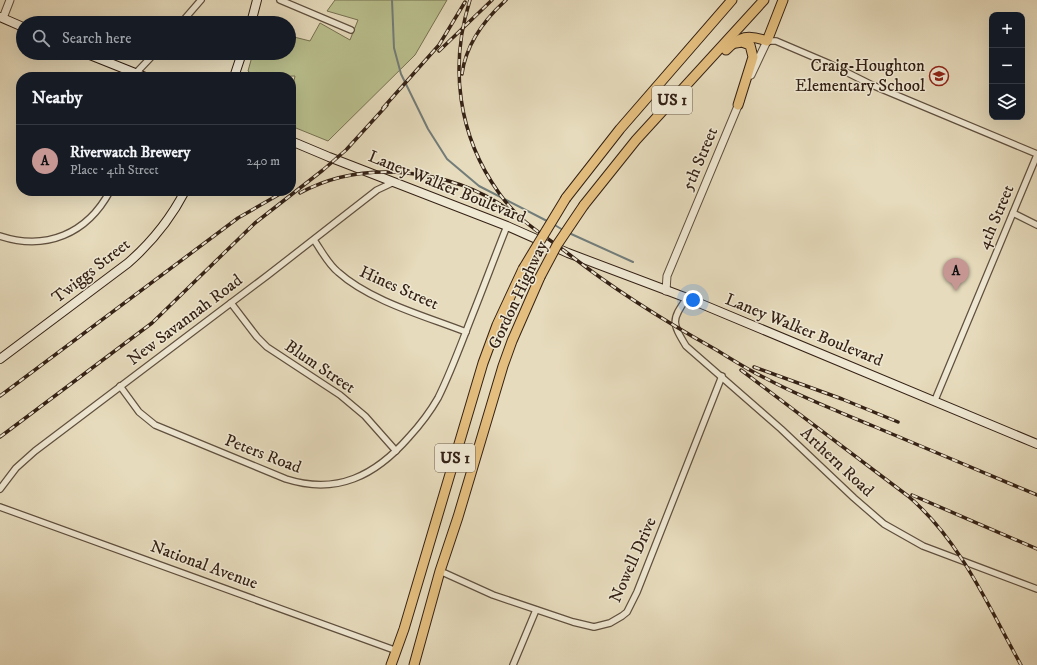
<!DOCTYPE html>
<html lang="en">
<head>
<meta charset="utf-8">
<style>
  body { margin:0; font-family:"IM FELL DW Pica",serif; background:#20242c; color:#f1f3f6 }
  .controls { position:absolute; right:12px; top:12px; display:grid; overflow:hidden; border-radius:8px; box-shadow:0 4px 16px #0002 }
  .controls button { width:36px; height:36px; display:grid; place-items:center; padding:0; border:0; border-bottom:1px solid #363941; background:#171b24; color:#f1f3f6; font:20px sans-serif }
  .you { position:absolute; left:693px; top:300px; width:14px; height:14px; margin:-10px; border:3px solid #fff; border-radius:50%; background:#1a73e8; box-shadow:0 0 0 6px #1a73e833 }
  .badge { display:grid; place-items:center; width:26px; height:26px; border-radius:50%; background:#c59692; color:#111; font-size:13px; font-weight:700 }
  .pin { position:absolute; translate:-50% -33px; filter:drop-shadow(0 1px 2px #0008) }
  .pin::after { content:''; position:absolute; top:21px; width:14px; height:12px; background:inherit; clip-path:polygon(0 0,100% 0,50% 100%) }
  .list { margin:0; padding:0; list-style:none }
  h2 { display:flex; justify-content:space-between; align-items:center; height:52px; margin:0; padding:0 16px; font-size:17px }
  h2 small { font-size:13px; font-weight:400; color:#9ea1a6 }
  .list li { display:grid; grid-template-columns:26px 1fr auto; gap:12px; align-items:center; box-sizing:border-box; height:72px; padding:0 16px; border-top:1px solid #363941 }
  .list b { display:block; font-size:15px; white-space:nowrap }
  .list p { margin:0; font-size:13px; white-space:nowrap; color:#9ea1a6 }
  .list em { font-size:13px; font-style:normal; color:#9ea1a6 }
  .icon { flex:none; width:22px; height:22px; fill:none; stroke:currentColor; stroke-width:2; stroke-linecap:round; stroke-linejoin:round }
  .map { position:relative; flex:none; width:1037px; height:665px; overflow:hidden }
  .search { position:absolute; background:#171b24; box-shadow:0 4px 16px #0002; left:16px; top:16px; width:280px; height:44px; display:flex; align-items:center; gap:10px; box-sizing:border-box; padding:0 14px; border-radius:22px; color:#9ea1a6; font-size:15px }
  .panel { position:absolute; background:#171b24; box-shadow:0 4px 16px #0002; left:16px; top:72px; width:280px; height:124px; border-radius:16px }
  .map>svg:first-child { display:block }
  .green { fill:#b9bf8d; stroke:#767051 }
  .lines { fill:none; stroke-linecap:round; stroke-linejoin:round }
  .stream { stroke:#727c79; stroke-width:2 }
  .minor-casing { stroke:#60503f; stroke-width:8 }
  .tertiary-casing { stroke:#60503f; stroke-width:9 }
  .secondary-casing { stroke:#342115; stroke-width:10 }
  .trunk-casing { stroke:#342115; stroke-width:11 }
  .minor { stroke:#efe8d3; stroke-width:5.5 }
  .tertiary { stroke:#efe8d3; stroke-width:7 }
  .secondary { stroke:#efe8d3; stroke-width:8 }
  .trunk { stroke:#e3be7e; stroke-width:9 }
  .rail-casing { stroke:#342115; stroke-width:3.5 }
  .rail { stroke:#efe8d3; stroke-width:2; stroke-dasharray:6; stroke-linecap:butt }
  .trunk-bridge-casing { stroke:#342115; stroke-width:11; stroke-linecap:butt }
  .trunk-bridge { stroke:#e3be7e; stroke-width:9 }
  .labels { text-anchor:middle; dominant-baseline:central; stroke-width:3; stroke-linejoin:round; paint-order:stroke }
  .shield { fill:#efe8d3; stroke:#6c5d4e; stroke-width:1 }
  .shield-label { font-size:16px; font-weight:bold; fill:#342115 }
  .poi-label { font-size:17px; fill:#342115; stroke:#efe8d3; text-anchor:end }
  .street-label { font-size:17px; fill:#342115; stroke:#efe8d3 }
</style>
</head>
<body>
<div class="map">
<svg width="1037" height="665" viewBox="0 0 1037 665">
  <rect width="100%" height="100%" fill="#e6dbbc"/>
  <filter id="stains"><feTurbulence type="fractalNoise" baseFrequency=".005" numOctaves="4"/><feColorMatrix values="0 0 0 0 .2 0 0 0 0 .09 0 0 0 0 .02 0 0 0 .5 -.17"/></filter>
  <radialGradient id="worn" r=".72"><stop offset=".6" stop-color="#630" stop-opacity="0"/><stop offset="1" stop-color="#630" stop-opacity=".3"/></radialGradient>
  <polygon class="green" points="335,0 447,0 415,55 328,141 291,126 291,95 295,76 255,77 248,71 253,53 289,53 290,36 310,41 320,23 350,40 358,20 327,11"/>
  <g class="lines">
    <g class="stream">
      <polyline points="392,0 394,48 401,74 428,129 447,159 479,186 549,222"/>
      <polyline points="553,224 563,230"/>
      <polyline points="569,233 633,262"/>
    </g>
    <defs>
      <g id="minor">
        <polyline points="280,0 351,30"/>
        <polyline points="181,23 201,0"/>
        <polyline points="767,41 776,41 830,64 872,85 1037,154"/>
        <polyline points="136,73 155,53"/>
        <polyline points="1013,213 1037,225"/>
        <path d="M0 236C46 251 87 234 110 191"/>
        <path d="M314 240C321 250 328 264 338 272 370 301 425 316 466 332"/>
        <path d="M687 298C671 320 672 323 686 346L781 429 854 498 884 524 923 546 1037 589"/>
        <polyline points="231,303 257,337 267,347 340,395 365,416 396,451"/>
        <path d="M120 386 139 412 155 425 286 479C337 495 375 476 409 437 420 425 430 412 438 398 451 372 461 344 472 316 484 286 495 256 507 226"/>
        <polyline points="935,400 1037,155"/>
        <polyline points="0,489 16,468 35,451 268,275 377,190 394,182"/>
        <polyline points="0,507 397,651"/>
        <polyline points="440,571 493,595 573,622 594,627 610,623 622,616 627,612 637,592 722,376"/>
        <polyline points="513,665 536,610"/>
      </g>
      <g id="tertiary">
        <polyline points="3,18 10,0"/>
        <polyline points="751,75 767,41"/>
        <polyline points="666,291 667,276 740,101"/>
      </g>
      <g id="secondary">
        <polyline points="0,17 23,27"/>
        <polyline points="251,23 257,0"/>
        <polyline points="85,53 145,77"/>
        <polyline points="234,77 242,53"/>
        <polyline points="291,141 329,157 507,226 568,253 687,298 1037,444"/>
        <path d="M0 359 128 263C152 242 170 220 185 191"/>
      </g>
      <g id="trunk">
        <polyline points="736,43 742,42 750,45 753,57 738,105"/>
        <path d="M726 50C740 36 748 34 767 41L783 0"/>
        <polyline points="566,198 620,129 732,0"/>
        <polyline points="584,205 636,140 764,0"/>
        <polyline points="391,665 404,629 483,363 497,325 523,269"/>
        <polyline points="414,665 440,571 458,517 503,366 512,341 540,277"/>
      </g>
    </defs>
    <use href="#minor" class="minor-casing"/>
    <use href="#tertiary" class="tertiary-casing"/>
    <use href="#secondary" class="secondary-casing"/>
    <use href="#trunk" class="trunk-casing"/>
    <use href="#minor" class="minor"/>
    <use href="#tertiary" class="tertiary"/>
    <use href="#secondary" class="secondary"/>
    <use href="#trunk" class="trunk"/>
    <defs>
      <g id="rail">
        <path d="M470 0C449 66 458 136 499 193 520 223 543 234 570 255 615 290 663 320 713 348 730 358 748 370 767 379 801 397 837 411 873 426 928 449 982 472 1037 495"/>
        <polyline points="439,51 492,0"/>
        <path d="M462 74C466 44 484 20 506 0"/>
        <polyline points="383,108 439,45 465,2"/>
        <path d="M300 193C364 158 451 169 509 210"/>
        <polyline points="754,367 842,399 898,422"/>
        <path d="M741 370 908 496C961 541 988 606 1021 665"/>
        <polyline points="0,396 238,218 285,191"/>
        <polyline points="0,437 152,323 255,223 323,170 346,150 387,105"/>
        <polyline points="912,495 1037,549"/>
      </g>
    </defs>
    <use href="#rail" class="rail-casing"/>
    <use href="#rail" class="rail"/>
    <defs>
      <g id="trunk-bridge">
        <polyline points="523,269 566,198"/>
        <polyline points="540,277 557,245 584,205"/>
      </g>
    </defs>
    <use href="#trunk-bridge" class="trunk-bridge-casing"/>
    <use href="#trunk-bridge" class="trunk-bridge"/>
  </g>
  <defs>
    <symbol id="school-ring" viewBox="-11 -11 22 22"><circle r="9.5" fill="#efe8d3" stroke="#8f2418" stroke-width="1.5"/><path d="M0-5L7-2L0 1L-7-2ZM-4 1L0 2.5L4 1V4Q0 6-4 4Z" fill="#8f2418"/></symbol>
  </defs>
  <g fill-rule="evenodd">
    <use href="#school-ring" x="928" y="65" width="22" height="22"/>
  </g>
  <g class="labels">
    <g class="shield">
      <rect x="652" y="86" width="40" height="28" rx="3"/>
      <rect x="435" y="444" width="40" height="28" rx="3"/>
    </g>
    <g class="shield-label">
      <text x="672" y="100">US 1</text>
      <text x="455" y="458">US 1</text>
    </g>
    <g class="poi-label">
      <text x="925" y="66">Craig-Houghton<tspan x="925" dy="20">Elementary School</tspan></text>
    </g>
    <g class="street-label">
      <text transform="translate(700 159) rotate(-67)">5th Street</text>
      <text transform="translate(447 187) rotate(22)">Laney Walker Boulevard</text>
      <text transform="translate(996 217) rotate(-67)">4th Street</text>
      <text transform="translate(91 271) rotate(-38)">Twiggs Street</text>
      <text transform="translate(399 288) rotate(24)">Hines Street</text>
      <text transform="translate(518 295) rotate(-65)">Gordon Highway</text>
      <text transform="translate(185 320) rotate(-37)">New Savannah Road</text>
      <text transform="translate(804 330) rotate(22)">Laney Walker Boulevard</text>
      <text transform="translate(320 367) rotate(34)">Blum Street</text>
      <text transform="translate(263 454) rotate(21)">Peters Road</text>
      <text transform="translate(837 462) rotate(43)">Arthern Road</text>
      <text transform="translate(633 560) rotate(-66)">Nowell Drive</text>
      <text transform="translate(204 565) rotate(20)">National Avenue</text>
    </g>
  </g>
  <rect width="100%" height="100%" filter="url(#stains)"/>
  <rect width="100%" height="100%" fill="url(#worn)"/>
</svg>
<div class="controls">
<button>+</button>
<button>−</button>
<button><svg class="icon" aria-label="layers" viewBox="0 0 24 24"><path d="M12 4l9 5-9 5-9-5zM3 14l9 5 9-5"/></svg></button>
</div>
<div class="you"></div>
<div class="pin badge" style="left:956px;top:291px">A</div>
<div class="search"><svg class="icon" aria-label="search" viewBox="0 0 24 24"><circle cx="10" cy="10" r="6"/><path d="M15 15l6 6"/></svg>Search here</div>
<section class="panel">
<h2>Nearby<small></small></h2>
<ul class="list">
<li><span class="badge">A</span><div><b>Riverwatch Brewery</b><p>Place · 4th Street</p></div><em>240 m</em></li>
</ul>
</section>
</div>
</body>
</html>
